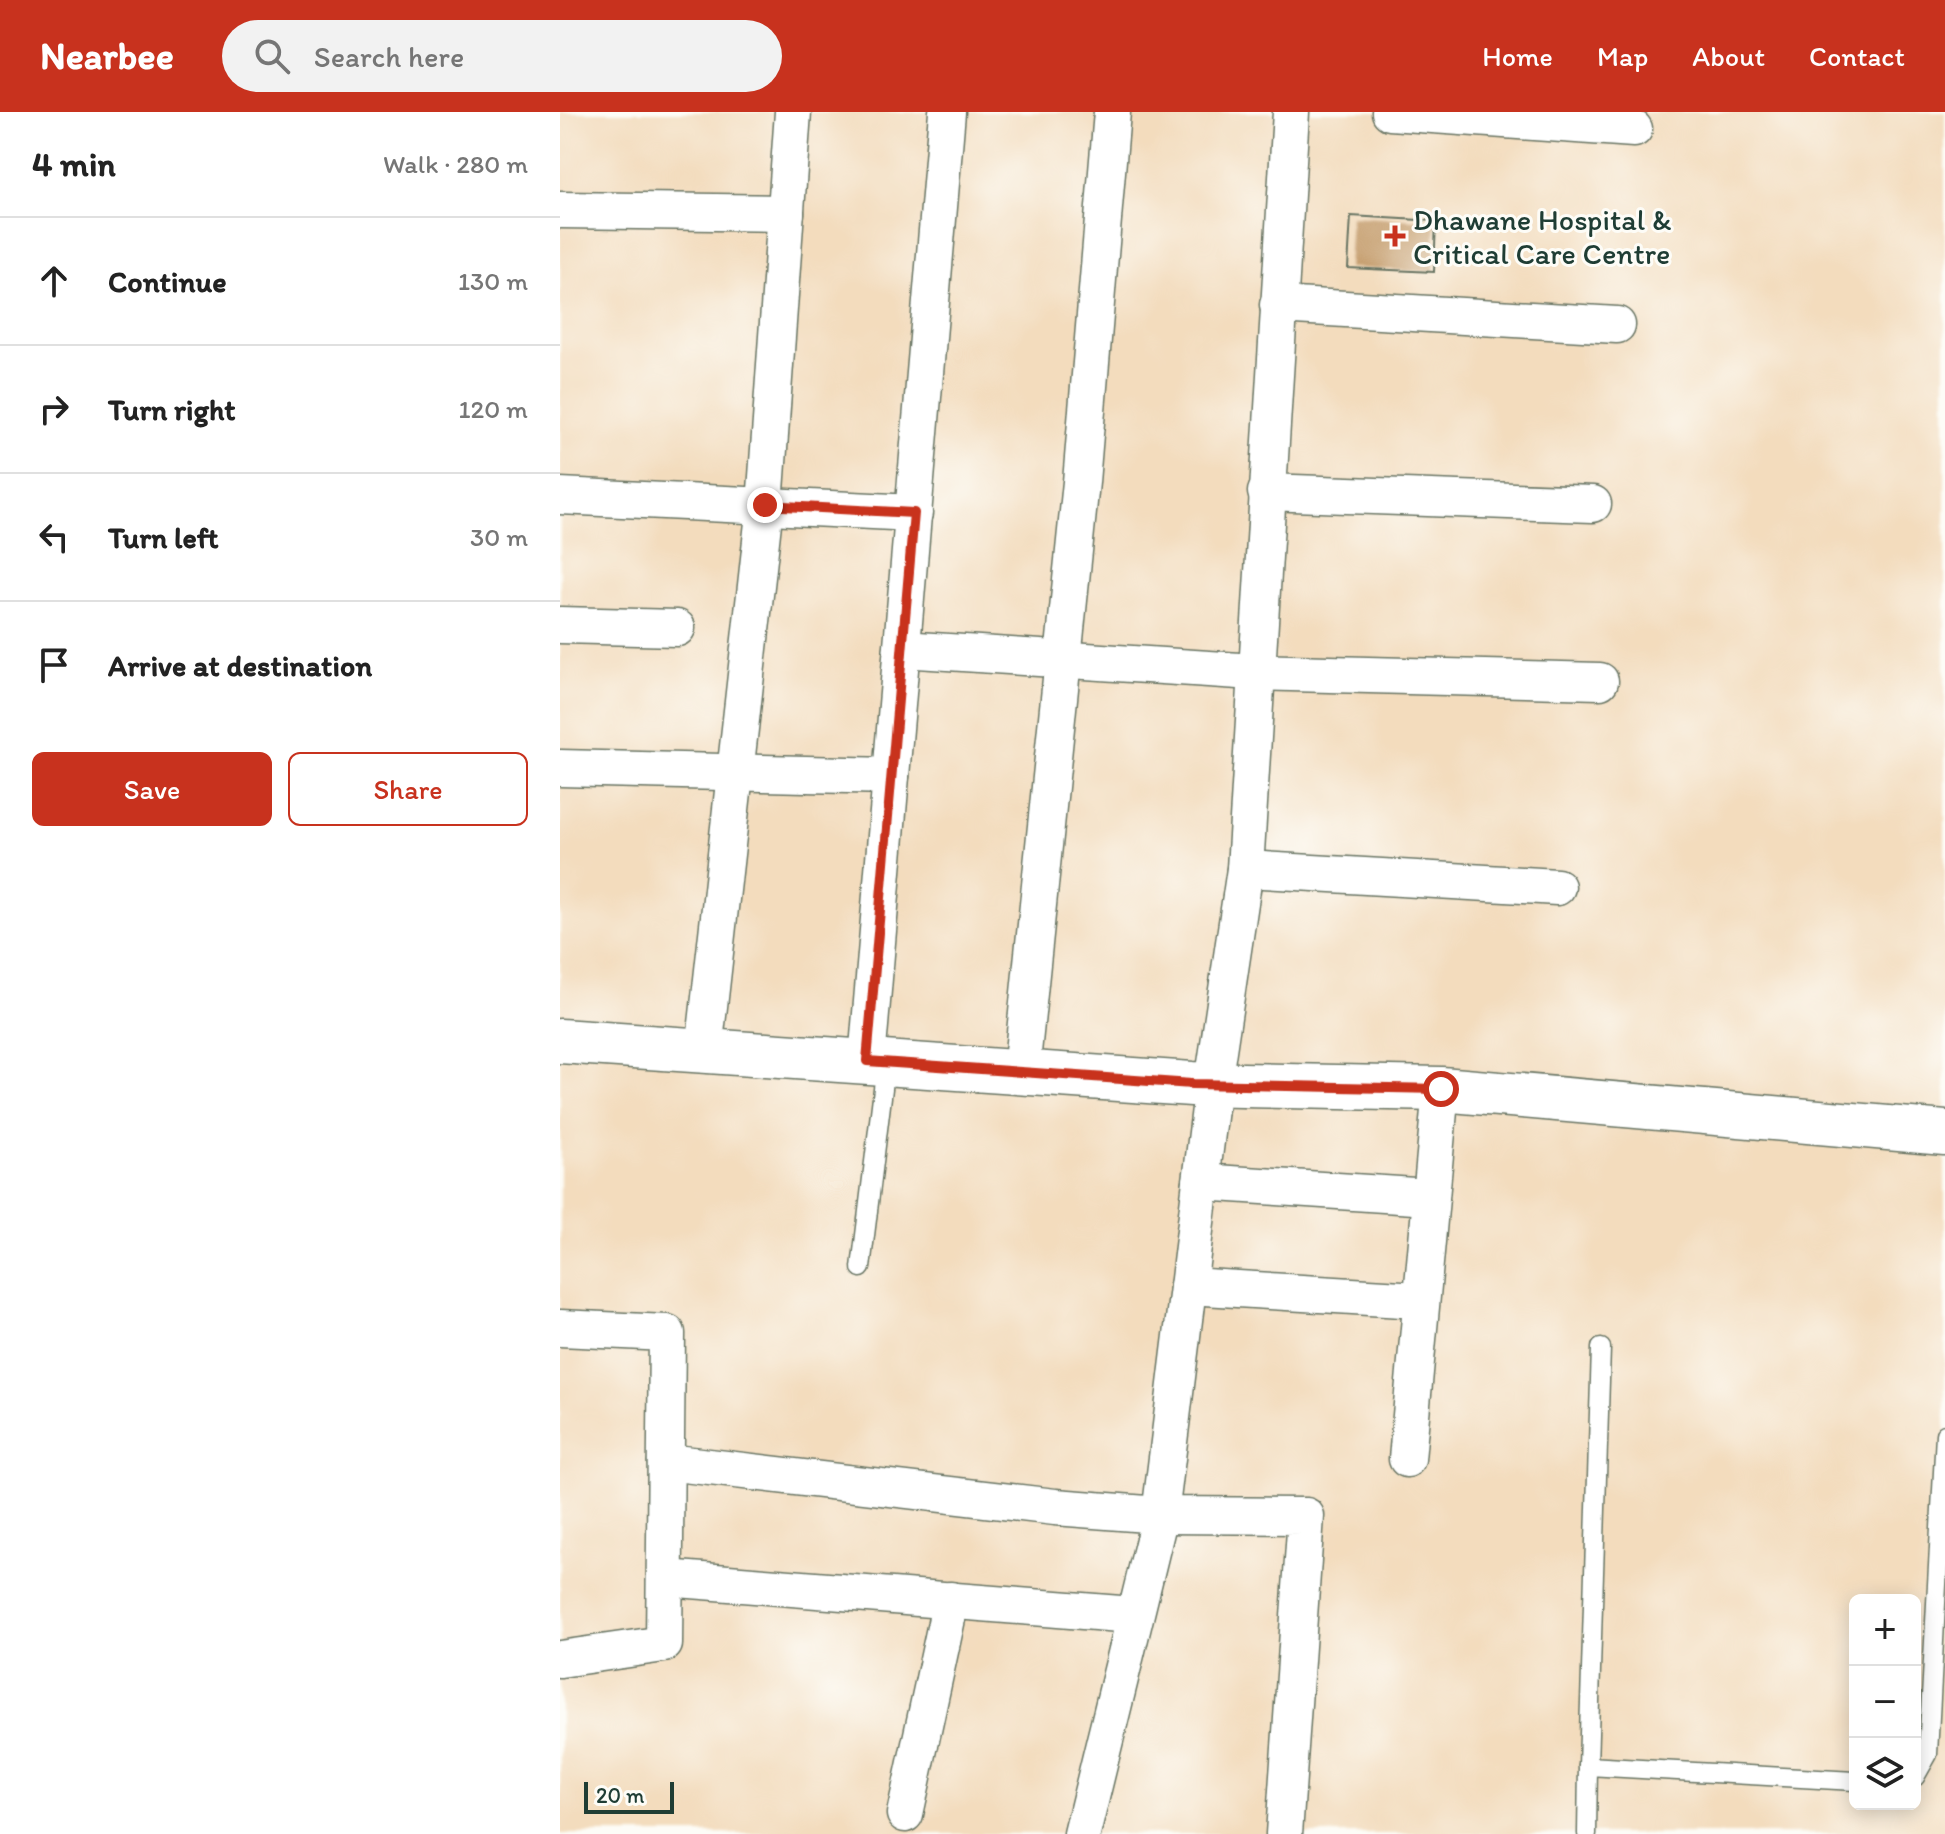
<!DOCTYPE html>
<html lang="en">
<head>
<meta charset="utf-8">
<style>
  body { margin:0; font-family:Itim,sans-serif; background:#f2f2f2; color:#222 }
  .controls { position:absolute; right:24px; bottom:24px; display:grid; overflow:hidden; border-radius:12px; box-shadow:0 4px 20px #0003 }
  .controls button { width:72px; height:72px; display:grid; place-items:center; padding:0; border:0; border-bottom:2px solid #e0e0e0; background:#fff; color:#222; font:40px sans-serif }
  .scale { position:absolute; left:24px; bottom:20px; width:90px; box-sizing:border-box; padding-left:8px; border:4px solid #1f3d34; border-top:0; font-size:22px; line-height:28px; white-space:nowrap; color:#1f3d34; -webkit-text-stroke:6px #fdfcf7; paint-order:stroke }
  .stop { position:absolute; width:24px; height:24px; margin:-18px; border:6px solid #c8321e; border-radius:50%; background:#fff }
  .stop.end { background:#c8321e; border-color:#fff; box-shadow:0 2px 8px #0008 }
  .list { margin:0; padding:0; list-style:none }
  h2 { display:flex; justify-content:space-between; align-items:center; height:104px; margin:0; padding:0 32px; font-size:34px }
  h2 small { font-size:26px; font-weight:400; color:#767676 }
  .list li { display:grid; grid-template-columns:52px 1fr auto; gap:24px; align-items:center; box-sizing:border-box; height:128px; padding:0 32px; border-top:2px solid #e0e0e0 }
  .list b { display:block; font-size:30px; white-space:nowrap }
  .list em { font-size:26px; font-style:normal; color:#767676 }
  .actions { display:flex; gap:16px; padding:24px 32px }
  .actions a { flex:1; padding:18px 0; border:2px solid #c8321e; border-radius:12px; text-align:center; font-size:28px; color:#c8321e }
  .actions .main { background:#c8321e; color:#fff }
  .icon { flex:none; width:44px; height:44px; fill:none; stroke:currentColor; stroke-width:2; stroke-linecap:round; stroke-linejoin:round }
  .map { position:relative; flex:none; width:1385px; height:1722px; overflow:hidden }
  header { display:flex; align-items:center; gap:48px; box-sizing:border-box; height:112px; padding:0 40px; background:#c8321e; color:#fff }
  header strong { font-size:38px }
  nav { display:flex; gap:44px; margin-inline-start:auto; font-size:28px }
  .search { width:560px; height:72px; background:#f2f2f2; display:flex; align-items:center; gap:20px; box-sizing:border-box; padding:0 28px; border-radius:44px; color:#767676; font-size:30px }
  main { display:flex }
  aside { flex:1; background:#fff }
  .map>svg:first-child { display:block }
  .building { fill:#c59d6d }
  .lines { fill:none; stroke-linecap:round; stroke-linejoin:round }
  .lane-casing { stroke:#697564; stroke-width:21 }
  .street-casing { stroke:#697564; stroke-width:39 }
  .secondary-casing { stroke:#697564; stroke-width:47 }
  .lane { stroke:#fff; stroke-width:18 }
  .street { stroke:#fff; stroke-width:36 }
  .secondary { stroke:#fff; stroke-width:44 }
  .route { stroke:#c8321e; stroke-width:10 }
  .poi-dot { fill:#c8321e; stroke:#fdfcf7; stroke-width:3 }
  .labels { text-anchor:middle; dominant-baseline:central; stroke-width:6; stroke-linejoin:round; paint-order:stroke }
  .poi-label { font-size:30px; fill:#1f3d34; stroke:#fdfcf7; text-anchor:start }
</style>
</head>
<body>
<header>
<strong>Nearbee</strong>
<div class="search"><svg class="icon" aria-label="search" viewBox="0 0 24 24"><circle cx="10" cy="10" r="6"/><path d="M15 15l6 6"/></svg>Search here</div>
<nav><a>Home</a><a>Map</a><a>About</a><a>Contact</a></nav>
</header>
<main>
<aside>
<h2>4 min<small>Walk · 280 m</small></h2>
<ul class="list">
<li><svg class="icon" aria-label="ahead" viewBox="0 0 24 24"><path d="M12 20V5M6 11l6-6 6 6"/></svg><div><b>Continue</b></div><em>130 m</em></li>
<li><svg class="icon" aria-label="right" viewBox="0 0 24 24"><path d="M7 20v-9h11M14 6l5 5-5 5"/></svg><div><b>Turn right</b></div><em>120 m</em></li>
<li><svg class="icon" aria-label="left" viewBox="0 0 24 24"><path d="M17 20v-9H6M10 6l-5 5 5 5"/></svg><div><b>Turn left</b></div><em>30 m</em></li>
<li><svg class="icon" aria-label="arrive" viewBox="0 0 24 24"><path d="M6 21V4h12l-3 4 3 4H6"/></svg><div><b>Arrive at destination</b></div></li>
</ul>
<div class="actions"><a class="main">Save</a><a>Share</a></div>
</aside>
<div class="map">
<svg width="1385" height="1722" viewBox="0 0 1385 1722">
  <rect width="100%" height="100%" fill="#fdfcf7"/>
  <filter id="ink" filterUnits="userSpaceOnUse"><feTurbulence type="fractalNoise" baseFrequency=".0125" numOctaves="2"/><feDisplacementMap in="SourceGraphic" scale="16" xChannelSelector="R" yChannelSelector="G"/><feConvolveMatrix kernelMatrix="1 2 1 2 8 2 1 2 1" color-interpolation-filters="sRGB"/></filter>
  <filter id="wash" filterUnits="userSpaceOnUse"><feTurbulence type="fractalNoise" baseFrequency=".006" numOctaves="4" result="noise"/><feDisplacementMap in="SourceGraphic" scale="32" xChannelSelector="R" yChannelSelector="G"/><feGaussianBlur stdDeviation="1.8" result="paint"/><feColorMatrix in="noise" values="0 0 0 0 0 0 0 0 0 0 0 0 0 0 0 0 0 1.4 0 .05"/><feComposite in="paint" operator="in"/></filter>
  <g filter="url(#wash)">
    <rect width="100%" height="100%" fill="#f3dcbd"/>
    <g id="blocks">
      <polygon class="building" points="791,104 876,109 874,160 788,156"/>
    </g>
  </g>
  <g filter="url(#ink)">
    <use href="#blocks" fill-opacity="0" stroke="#697564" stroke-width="2"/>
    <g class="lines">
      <defs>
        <g id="lane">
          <polyline points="301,1156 326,952"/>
          <polyline points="1041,1236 1028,1654 1295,1669"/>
          <polyline points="1355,1665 1368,1642 1385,1322"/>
          <polyline points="1027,1722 1028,1654"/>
        </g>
        <g id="street">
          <polyline points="830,0 1074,17"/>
          <polyline points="0,98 226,101"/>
          <polyline points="718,193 1057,213"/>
          <polyline points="706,380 1033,392"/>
          <polyline points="0,384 354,401"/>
          <polyline points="0,513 117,516"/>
          <polyline points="342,537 695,560 1040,569"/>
          <polyline points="0,656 331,664"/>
          <polyline points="685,757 997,775"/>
          <polyline points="144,939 205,393 233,0"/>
          <polyline points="307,949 387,0"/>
          <polyline points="461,960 521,370 552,0"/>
          <polyline points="641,1070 870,1085"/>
          <polyline points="628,1174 859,1188"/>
          <polyline points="0,1216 107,1221 104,1532 0,1547"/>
          <polyline points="847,1347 881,977"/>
          <polyline points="106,1350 495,1395 600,1403 522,1722"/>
          <polyline points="105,1466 573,1503"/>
          <polyline points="345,1702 391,1488"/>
          <polyline points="724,1722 746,1404 600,1403 653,972 685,757 731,0"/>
        </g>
        <polyline id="secondary" points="0,929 632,972 881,977 1385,1021"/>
      </defs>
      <use href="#lane" class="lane-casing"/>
      <use href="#street" class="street-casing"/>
      <use href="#secondary" class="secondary-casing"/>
      <use href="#lane" class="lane"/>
      <use href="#street" class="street"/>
      <use href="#secondary" class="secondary"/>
    </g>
  </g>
  <g class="lines" filter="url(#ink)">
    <polyline class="route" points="205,393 354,401 307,949 632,972 881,977"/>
  </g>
  <path class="poi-dot" d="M831 112h8v8h8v8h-8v8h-8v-8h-8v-8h8z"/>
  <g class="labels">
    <g class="poi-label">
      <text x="853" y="107">Dhawane Hospital &amp;<tspan x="853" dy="34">Critical Care Centre</tspan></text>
    </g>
  </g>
</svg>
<div class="controls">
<button>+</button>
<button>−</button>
<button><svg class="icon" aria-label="layers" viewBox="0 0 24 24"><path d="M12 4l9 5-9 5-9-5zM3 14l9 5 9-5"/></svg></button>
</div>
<div class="scale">20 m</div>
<div class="stop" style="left:881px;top:977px"></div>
<div class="stop end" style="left:205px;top:393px"></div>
</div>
</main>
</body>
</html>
